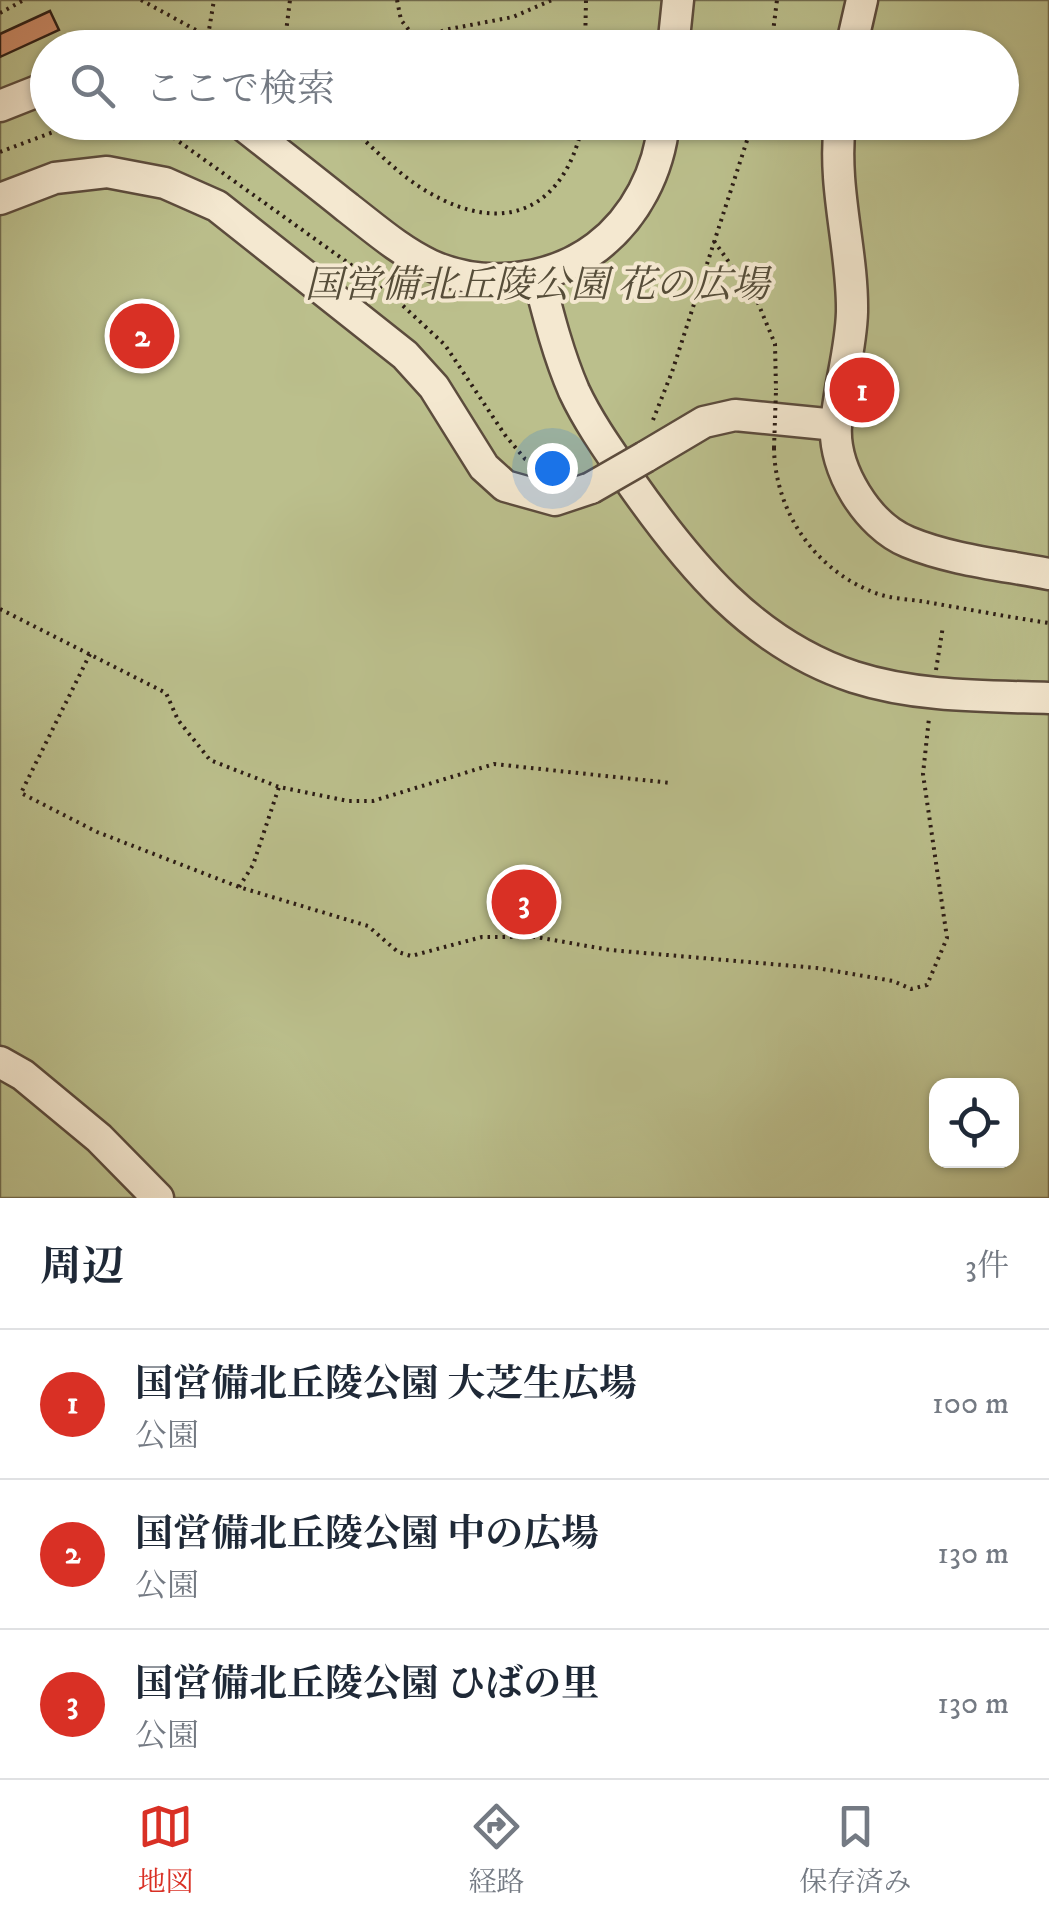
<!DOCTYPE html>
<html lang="ja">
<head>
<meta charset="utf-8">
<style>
  body { margin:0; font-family:"IM FELL DW Pica","Noto Serif JP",serif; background:#f6f6f7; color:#1f2937 }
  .controls { position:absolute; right:30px; bottom:30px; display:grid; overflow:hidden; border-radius:20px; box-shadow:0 2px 8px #0004 }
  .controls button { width:90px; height:90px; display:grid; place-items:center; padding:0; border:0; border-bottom:2px solid #e0e1e3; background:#fff; color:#1f2937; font:50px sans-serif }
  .you { position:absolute; left:552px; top:468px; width:35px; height:35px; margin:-25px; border:8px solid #fff; border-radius:50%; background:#1a73e8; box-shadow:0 0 0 15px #1a73e833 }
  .badge { display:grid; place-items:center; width:65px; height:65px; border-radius:50%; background:#d93025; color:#fff; font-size:32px; font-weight:700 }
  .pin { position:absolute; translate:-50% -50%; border:5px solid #fff; box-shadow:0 2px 10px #0006 }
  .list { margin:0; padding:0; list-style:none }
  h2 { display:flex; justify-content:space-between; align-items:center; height:130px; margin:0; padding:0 40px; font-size:42px }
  h2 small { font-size:32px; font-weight:400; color:#747a83 }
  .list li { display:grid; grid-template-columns:65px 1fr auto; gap:30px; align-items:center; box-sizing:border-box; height:150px; padding:0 40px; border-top:2px solid #e0e1e3 }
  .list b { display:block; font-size:38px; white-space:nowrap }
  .list p { margin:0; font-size:32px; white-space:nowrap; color:#747a83 }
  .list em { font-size:32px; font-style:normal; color:#747a83 }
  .icon { flex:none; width:55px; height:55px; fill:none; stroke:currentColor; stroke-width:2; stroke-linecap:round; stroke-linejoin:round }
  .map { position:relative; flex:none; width:1049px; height:1198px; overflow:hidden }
  .search { position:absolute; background:#fff; box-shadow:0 2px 8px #0004; left:30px; right:30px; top:30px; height:110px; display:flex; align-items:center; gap:25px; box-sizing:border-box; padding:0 35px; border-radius:55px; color:#747a83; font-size:38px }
  .sheet { height:580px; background:#fff }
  nav { display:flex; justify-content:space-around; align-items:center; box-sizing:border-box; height:140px; border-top:2px solid #e0e1e3; background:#fff; font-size:28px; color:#747a83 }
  nav a { display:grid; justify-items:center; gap:5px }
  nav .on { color:#d93025 }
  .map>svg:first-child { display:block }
  .green { fill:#bbbf8c; stroke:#736e50; stroke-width:2.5; fill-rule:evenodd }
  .building { fill:#cd8b68; stroke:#2b1c15; stroke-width:2.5 }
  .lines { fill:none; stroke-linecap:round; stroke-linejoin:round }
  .minor-casing { stroke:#5c4c3d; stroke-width:35 }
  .path { stroke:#2b1c15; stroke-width:4; stroke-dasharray:2.5 5; stroke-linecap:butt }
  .minor { stroke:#f4e8d0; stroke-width:30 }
  .minor-bridge-casing { stroke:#5c4c3d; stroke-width:35; stroke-linecap:butt }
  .path-bridge { stroke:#2b1c15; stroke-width:4; stroke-dasharray:2.5 5; stroke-linecap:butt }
  .minor-bridge { stroke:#f4e8d0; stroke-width:30 }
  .labels { text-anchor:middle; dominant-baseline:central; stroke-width:8; stroke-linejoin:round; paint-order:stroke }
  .park-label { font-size:38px; font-style:italic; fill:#564d39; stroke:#f4e8d0 }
</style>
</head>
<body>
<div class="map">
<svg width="1049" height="1198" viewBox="0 0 1049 1198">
  <rect width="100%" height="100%" fill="#eedbb6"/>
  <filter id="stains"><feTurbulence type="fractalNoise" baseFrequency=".002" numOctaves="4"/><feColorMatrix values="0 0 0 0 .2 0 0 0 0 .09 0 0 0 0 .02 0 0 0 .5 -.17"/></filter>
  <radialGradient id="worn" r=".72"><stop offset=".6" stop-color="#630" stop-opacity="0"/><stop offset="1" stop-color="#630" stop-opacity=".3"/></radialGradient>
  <path class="green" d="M0 0H1049V1198H0ZM48 48H1002V122H48ZM936 1086H1012V1160H936Z"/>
  <polygon class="building" points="50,11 59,30 0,57 0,34"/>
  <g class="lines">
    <defs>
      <g id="minor">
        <polyline points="673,48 678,0"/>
        <polyline points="851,48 862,0"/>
        <polyline points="0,106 48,87"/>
        <path d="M239 122C276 151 312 179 348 208 374 228 400 251 430 265 482 289 551 282 597 247 636 217 659 171 664 122"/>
        <path d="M840 122C832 188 853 249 852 312 851 350 839 387 836 425 833 469 867 525 908 542 951 560 1003 565 1049 574"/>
        <polyline points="0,199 55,178 107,172 165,183 217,206 405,355 434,387 484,467 505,486 555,500 591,488"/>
        <path d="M538 275C548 314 558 354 574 391 589 423 610 452 630 481 688 564 753 644 854 677 916 697 984 696 1049 698"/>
        <polyline points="645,457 704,422 735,415 836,425"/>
        <polyline points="0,1062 23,1075 99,1138 158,1198"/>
      </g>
    </defs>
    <use href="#minor" class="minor-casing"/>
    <g class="path">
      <polyline points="141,0 229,48"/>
      <polyline points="397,0 401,20 420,44"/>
      <polyline points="0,13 24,0"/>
      <polyline points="208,36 214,0"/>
      <polyline points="284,48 290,0"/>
      <polyline points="416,48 444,30 513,17 552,0"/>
      <polyline points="585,48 586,0"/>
      <polyline points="771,48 777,0"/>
      <polyline points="123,122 174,138 386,290 445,345 505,435 525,459 539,466"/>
      <path d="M344 122C371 145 398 175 428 192 506 238 566 208 583 122"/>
      <polyline points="0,152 80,122"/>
      <polyline points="714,241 758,303 775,344 776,390"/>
      <polyline points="653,420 672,372 753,122"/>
      <path d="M774 448C775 511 814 569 873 592 889 599 909 599 926 602 967 609 1008 617 1049 623"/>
      <polyline points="0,609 166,693 178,720 210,760 279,787 348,801 373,801 494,764 671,783"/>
      <polyline points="90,654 21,793 97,832 239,887 368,926 398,952 411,956 482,937 536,937 610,950 817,968 893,981 911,989 927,985 947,938 923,774 929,718"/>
      <polyline points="936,670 943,626"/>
      <polyline points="239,887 253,865 279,787"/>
    </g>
    <use href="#minor" class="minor"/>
    <defs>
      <polyline id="minor-bridge" points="591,488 645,457"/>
    </defs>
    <use href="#minor-bridge" class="minor-bridge-casing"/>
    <polyline class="path-bridge" points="774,448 776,390"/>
    <use href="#minor-bridge" class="minor-bridge"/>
  </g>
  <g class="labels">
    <g class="park-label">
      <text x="537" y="286">国営備北丘陵公園 花の広場</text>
    </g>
  </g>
  <rect width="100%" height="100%" filter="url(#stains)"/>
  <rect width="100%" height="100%" fill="url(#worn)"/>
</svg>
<div class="controls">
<button><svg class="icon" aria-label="locate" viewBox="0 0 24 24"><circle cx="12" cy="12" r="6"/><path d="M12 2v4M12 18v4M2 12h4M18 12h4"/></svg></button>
</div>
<div class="you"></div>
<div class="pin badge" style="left:862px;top:390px">1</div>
<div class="pin badge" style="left:142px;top:336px">2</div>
<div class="pin badge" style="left:524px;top:902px">3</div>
<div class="search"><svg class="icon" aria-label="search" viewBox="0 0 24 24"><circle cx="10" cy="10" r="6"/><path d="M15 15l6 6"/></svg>ここで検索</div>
</div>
<section class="sheet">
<h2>周辺<small>3件</small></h2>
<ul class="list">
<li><span class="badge">1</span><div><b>国営備北丘陵公園 大芝生広場</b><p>公園</p></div><em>100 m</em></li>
<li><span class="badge">2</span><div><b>国営備北丘陵公園 中の広場</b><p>公園</p></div><em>130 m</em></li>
<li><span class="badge">3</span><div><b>国営備北丘陵公園 ひばの里</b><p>公園</p></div><em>130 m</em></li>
</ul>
</section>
<nav>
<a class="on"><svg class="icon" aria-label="map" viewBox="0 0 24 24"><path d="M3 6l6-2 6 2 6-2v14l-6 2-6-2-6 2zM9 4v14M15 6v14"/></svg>地図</a>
<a><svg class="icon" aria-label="directions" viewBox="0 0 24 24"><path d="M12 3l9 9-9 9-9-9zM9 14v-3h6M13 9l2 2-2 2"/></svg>経路</a>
<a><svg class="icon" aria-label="saved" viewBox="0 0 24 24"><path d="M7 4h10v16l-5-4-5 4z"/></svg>保存済み</a>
</nav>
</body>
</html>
